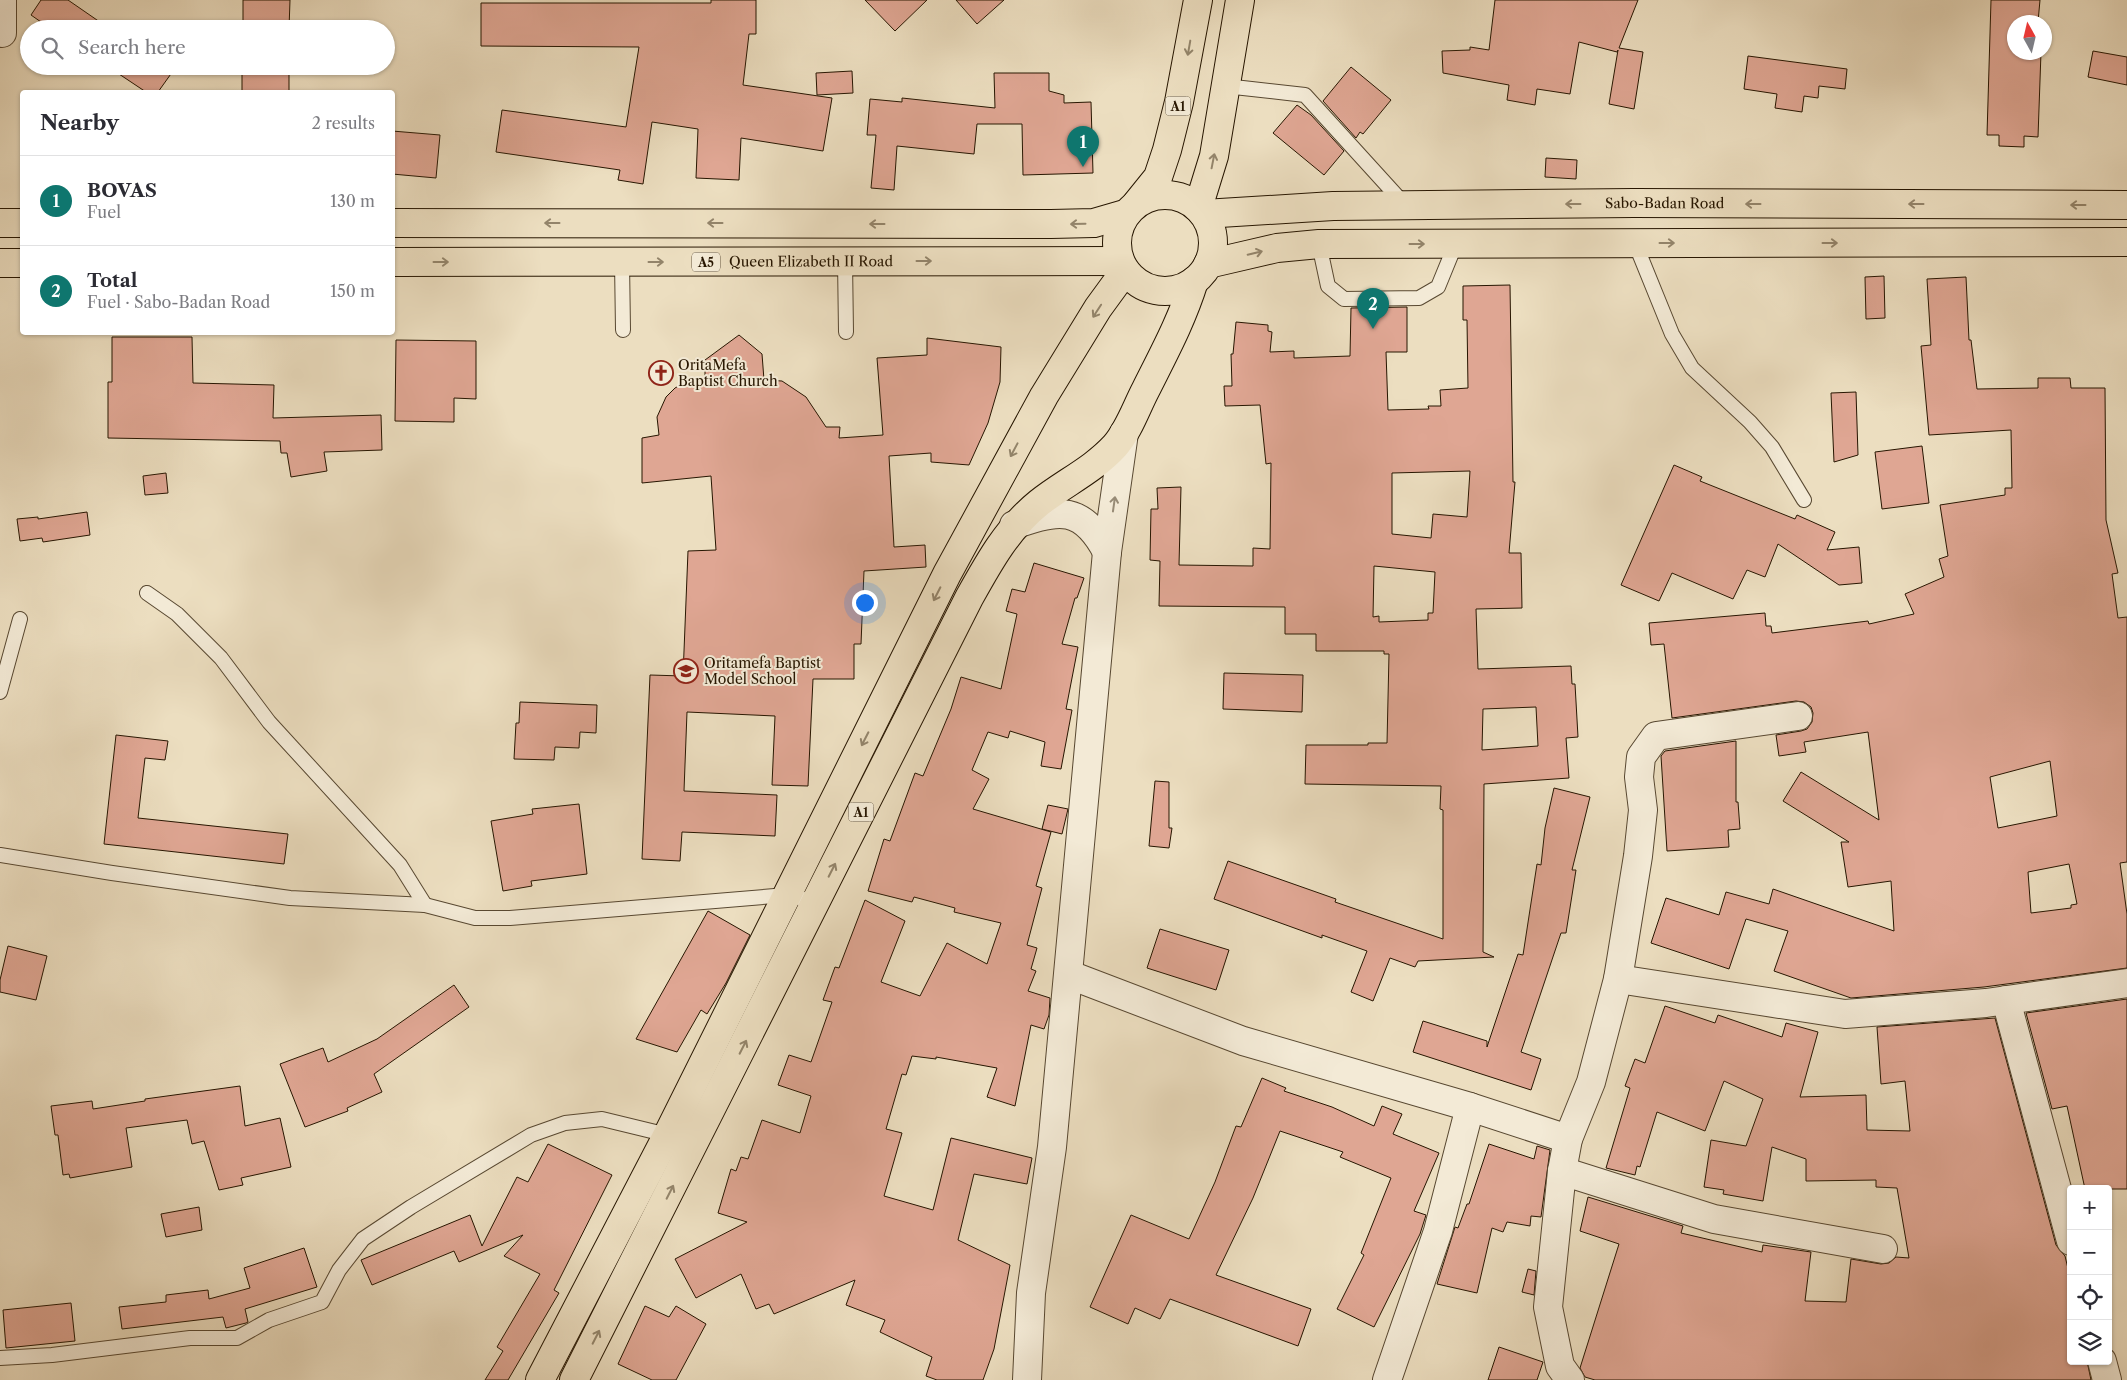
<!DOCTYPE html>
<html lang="en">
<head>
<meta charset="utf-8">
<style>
  body { margin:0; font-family:"Libre Caslon Text",serif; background:#f2f2f3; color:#2b2b33 }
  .controls { position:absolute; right:15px; bottom:15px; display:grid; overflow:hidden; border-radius:5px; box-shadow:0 1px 4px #0004 }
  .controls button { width:45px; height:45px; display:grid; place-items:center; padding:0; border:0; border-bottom:1px solid #e1e1e2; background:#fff; color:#2b2b33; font:25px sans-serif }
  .compass { position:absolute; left:2007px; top:15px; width:45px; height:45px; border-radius:50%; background:#fff; box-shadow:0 1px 4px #0004; rotate:352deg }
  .you { position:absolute; left:864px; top:602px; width:18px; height:18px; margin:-12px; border:4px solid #fff; border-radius:50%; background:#1a73e8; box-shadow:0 0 0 8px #1a73e833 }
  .badge { display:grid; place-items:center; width:32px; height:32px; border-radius:50%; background:#0f766e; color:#fff; font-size:16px; font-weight:700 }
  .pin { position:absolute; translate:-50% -41px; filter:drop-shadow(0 1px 2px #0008) }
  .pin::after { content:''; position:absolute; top:26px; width:18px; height:15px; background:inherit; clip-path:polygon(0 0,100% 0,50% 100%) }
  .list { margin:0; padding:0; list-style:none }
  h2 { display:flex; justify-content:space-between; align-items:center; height:65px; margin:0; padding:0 20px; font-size:21px }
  h2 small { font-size:16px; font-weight:400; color:#7c7c81 }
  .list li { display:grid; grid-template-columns:32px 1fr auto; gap:15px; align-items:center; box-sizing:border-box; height:90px; padding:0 20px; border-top:1px solid #e1e1e2 }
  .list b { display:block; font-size:19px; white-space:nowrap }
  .list p { margin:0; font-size:16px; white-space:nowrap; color:#7c7c81 }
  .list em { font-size:16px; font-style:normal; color:#7c7c81 }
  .icon { flex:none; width:28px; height:28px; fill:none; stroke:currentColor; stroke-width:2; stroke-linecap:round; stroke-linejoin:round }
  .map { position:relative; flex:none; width:2127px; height:1380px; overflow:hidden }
  .search { position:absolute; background:#fff; box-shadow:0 1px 4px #0004; left:20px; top:20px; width:375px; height:55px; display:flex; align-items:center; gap:12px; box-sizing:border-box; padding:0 18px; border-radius:28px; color:#7c7c81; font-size:19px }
  .panel { position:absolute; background:#fff; box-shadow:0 1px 4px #0004; left:20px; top:90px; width:375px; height:245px; border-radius:5px }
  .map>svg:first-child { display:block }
  .building { fill:#dfa693; stroke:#271601; fill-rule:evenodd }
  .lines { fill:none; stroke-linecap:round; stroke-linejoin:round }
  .lane-casing { stroke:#584831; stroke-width:16 }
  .street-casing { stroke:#584831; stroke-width:30 }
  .highway-casing { stroke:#271601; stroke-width:30 }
  .lane { stroke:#f3ead6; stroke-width:14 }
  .street { stroke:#f3ead6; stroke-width:28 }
  .highway { stroke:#ecdec0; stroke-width:28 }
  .oneway { stroke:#93846a }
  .oneway2 { stroke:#978b76 }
  .labels { text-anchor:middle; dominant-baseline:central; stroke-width:4; stroke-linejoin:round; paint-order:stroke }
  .shield { fill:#f3ead6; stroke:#645641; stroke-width:1 }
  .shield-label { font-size:12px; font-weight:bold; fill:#271601 }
  .street-label { font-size:14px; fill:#271601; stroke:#f3ead6 }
  .poi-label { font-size:14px; fill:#271601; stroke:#f3ead6; text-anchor:start }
</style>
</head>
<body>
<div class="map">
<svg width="2127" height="1380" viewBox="0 0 2127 1380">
  <rect width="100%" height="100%" fill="#ecdec0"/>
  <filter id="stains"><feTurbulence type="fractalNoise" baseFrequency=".004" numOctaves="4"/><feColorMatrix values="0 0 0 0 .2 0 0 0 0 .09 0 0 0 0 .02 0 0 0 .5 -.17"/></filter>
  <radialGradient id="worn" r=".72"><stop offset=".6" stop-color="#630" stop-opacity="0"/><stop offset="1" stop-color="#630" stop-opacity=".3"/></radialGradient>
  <g class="building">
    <polygon points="41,0 68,0 110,29 51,29 31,15"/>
    <polygon points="243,0 290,0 289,29 243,29"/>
    <polygon points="711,0 756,0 756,34 749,34 743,85 832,98 823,151 741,138 739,180 696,178 698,129 652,122 643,184 618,180 620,170 496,152 502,110 626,127 639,47 481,46 481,3 711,3"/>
    <polygon points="865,0 927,0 895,31"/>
    <polygon points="956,0 1004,0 977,24"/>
    <polygon points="1495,0 1638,0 1619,48 1643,52 1634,109 1609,104 1618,50 1617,52 1579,42 1570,94 1537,89 1535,105 1507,100 1509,85 1443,73 1442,51 1470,50 1470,47 1489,50"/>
    <polygon points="1991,0 2040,0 2038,22 2014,22 2014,52 2041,52 2038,137 2024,136 2024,147 1999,146 1999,135 1987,135"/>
    <polygon points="2093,51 2127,57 2127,85 2088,77"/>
    <polygon points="1748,56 1847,69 1845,89 1819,86 1818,98 1804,96 1802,112 1775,108 1777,94 1744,89"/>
    <polygon points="107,66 166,66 173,71 158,92 146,92"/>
    <rect x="242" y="66" width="47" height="26"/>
    <polygon points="1351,67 1391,100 1363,134 1360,132 1356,138 1323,101"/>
    <polygon points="852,71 853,93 817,95 816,73"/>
    <polygon points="994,73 1049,73 1049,91 1064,95 1064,103 1091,102 1093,173 1023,175 1022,124 977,124 974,154 897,146 894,190 871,188 876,135 867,135 870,99 902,102 902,98 995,108"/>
    <polygon points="1297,105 1311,115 1344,151 1324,175 1273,133"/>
    <polygon points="392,131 440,135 436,178 392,174"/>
    <polygon points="1546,158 1577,160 1576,179 1545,177"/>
    <polygon points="1884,276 1885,318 1866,319 1865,277"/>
    <path d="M1966 277 1969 340H1971L1977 389 2038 388V378H2070L2071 388H2105L2106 520 2118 573 2112 574 2118 618 2127 617V862L2120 863 2127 914V968L1984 987 1851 998 1774 971 1788 931 1746 919 1729 969 1651 943 1666 898 1719 915 1726 892 1769 904 1773 889 1894 931 1891 881 1848 887 1841 842H1849L1783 801 1801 772 1879 820 1868 732 1804 742 1806 752 1779 756 1776 735 1801 731 1807 729 1812 722 1813 713 1811 707 1804 702 1796 701 1672 718 1664 644 1651 645 1649 623 1765 613 1766 626H1771L1772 633 1868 621 1869 624 1914 614 1905 594 1944 577 1939 559 1948 556 1940 505 2005 495V488H2012L2011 430 1929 435 1921 346 1931 345 1927 279ZM2050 761 2057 816 1998 828 1990 777ZM2069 864 2077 904 2071 905V908L2031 913 2028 872Z"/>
    <path d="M1510 285 1513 482H1515L1509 553H1521L1522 608 1476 609 1478 669 1571 666 1572 684H1575L1578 737 1566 738 1569 778 1484 784 1483 952 1494 957 1418 961 1415 967 1390 958 1373 1001 1351 992 1367 951 1322 935V938L1214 899 1228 861 1336 899 1335 902 1443 939V810L1440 809 1441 786 1305 784 1306 745H1368V743H1387L1389 654H1384V651H1316V634H1285V607L1159 606 1160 561 1150 560 1151 509H1158L1157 488 1181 487 1179 565 1253 566V548L1270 549 1271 463 1266 464 1260 405 1225 406 1224 386H1232L1231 354H1233L1236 322 1268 325V331L1272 332 1270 352 1294 351V358L1350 356 1351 308 1407 307V352H1386L1388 410 1429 409 1428 406H1441L1440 390 1468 388 1467 320H1463V286ZM1470 471 1467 517 1433 514 1431 538 1392 534V473ZM1374 566 1435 572 1433 613H1428V620L1379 622V616L1373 617ZM1536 707 1538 746 1482 750 1483 709Z"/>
    <polygon points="739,335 762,354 764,380 782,381 806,397 826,427 840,427 839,438 883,435 877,358 927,355 927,338 1001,347 1000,382 988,423 969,465 931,462 931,453 889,456 894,547 925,545 926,567 864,571 861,644 854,644 854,679 813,679 808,786 772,785 775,716 687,712 684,791 777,795 775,836 682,832 680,861 642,859 650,675 683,676 688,551 716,550 711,476 642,483 642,438 659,435 657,417 666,397 675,388 684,383 705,379 705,360"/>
    <polygon points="112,337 192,337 193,383 274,385 273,418 381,415 382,450 324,452 327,471 291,477 287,453 281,453 280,441 108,438 108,382 112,382"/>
    <polygon points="396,340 476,341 476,399 454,398 454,422 395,421"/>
    <polygon points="1856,392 1858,455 1834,462 1831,393"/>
    <polygon points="1922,446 1929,503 1882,509 1875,452"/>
    <polygon points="1674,465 1702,477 1700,481 1795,519 1797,515 1835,532 1827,550 1859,547 1862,583 1839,585 1778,544 1765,577 1747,570 1733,599 1672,573 1659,601 1621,585"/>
    <polygon points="166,473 168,493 145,495 143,476"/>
    <polygon points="87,512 90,535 43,542 42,538 20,541 17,519 38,517 38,519"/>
    <polygon points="1034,563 1084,578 1077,598 1075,598 1062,644 1078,647 1066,709 1072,710 1061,769 1041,766 1045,742 1010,731 1008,738 988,732 972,770 989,779 973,809 1051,832 1036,886 1042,888 1027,945 1037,948 1031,969 1036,971 1028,991 1050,998 1049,1015 1044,1029 1031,1025 1015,1106 987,1097 997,1068 936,1057 936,1059 912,1056 906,1075 902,1074 886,1129 902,1133 884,1196 933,1210 951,1138 1032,1158 1027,1184 974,1174 958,1240 1010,1265 994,1349 983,1380 937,1380 926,1376 932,1357 880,1332 885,1320 846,1305 855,1280 774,1314 769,1304 756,1309 741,1274 696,1298 675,1259 747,1222 718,1213 731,1169 736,1171 741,1157 748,1159 762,1120 800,1133 811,1096 778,1085 789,1055 811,1062 832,1002 823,1000 835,967 839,968 865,900 905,921 881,982 920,996 947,943 987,964 1001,923 954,912 955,908 914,897 912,902 868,891 884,839 890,841 915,773 923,776 951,709 961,677 1001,689 1017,614 1006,611 1012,589 1025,592"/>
    <polygon points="1224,673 1303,675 1302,712 1223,709"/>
    <polygon points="520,702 597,705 596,733 580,732 579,748 555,747 554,760 514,759 516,723 519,723"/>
    <polygon points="116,735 168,741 165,760 145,758 138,818 288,834 284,864 104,844"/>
    <polygon points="1736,741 1736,802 1738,802 1740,829 1728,830 1729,847 1667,851 1661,756 1665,751"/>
    <polygon points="1155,781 1169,782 1169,828 1172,828 1169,848 1149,846"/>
    <polygon points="1554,788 1590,797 1572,870 1576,870 1566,933 1561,933 1521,1052 1541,1059 1531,1090 1413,1052 1423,1021 1487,1041 1487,1047 1518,954 1523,955 1537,864 1541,865 1545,828"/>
    <polygon points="579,804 587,874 531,881 532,886 503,891 491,821 533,814 532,809"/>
    <polygon points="1048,805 1068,809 1062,834 1042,829"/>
    <polygon points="708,911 750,935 726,983 707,1014 701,1010 677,1052 636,1039"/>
    <polygon points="1160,929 1229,950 1216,990 1147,968"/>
    <polygon points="8,946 47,956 36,1000 0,992 0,980"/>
    <polygon points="454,985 469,1007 374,1074 382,1092 347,1108 348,1111 305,1127 280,1064 323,1048 328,1062 377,1039"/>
    <polygon points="2127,999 2127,1189 2085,1189 2067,1106 2052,1109 2026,1013"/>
    <polygon points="1665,1006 1715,1023 1718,1015 1782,1037 1786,1023 1818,1032 1800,1097 1866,1095 1867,1130 1910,1131 1905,1081 1881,1084 1877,1027 1995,1018 2056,1245 2065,1256 2071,1281 2071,1361 2087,1361 2091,1380 1595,1380 1585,1377 1580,1368 1619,1244 1580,1231 1588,1197 1683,1226 1681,1233 1762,1252 1763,1245 1811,1252 1805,1301 1846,1302 1851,1259 1881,1264 1889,1263 1896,1257 1909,1258 1897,1188 1876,1187 1876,1180 1806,1181 1806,1159 1772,1147 1763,1201 1723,1194 1724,1190 1704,1187 1711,1140 1746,1146 1763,1099 1724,1081 1705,1131 1657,1112 1640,1167 1637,1166 1635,1175 1606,1168 1630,1088 1625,1086 1635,1059 1645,1063"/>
    <polygon points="1262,1078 1286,1088 1284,1091 1332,1107 1374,1126 1382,1106 1402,1114 1393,1134 1439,1153 1414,1211 1426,1215 1420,1234 1374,1327 1337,1309 1364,1255 1361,1253 1391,1178 1340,1157 1343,1152 1280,1131 1253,1198 1216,1275 1311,1309 1298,1346 1170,1299 1160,1319 1135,1308 1128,1324 1090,1307 1131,1215 1189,1239 1215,1182 1236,1126 1241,1127"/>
    <polygon points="240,1086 245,1126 280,1118 291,1167 241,1178 243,1185 219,1190 204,1141 192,1144 187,1120 126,1128 132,1167 70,1178 69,1174 63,1175 58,1135 55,1135 51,1106 92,1101 93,1109 145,1101 145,1099"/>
    <polygon points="548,1144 612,1175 554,1290 559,1293 508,1380 485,1380 503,1351 497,1347 540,1274 504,1256 523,1235 459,1262 454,1251 372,1285 361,1260 470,1215 482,1246 517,1177 528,1182"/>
    <polygon points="1489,1144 1534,1159 1537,1146 1550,1150 1541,1217 1531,1216 1530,1226 1507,1222 1503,1232 1492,1228 1477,1293 1437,1284 1455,1227 1458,1228 1467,1204 1469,1204"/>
    <polygon points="199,1207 202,1230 166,1237 161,1214"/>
    <polygon points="304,1248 317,1287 245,1309 248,1322 246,1323 226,1328 223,1317 122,1329 119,1307 166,1302 166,1295 208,1290 209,1299 250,1288 244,1268"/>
    <polygon points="1528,1269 1536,1271 1534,1295 1522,1292"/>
    <polygon points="71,1303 75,1341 6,1348 3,1310"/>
    <polygon points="645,1306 669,1317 676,1306 706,1324 676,1380 652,1380 618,1364"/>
    <polygon points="1499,1347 1543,1362 1537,1380 1488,1380"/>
  </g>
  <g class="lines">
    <defs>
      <g id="lane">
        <polyline points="1225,86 1305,95 1405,205"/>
        <polyline points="1635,243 1672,334 1692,368 1750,422 1772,447 1804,500"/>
        <polyline points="1319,244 1328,286 1344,299 1419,298 1438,287 1456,243"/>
        <polyline points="845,261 846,332"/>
        <polyline points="622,262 623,330"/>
        <polyline points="147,593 177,614 221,658 269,722 400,865 425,905"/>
        <polyline points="0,692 20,619"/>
        <polyline points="0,855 112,873 290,898 425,905 475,918 510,918 787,895 816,902"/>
        <polyline points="0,1358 52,1355 190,1338 237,1338 269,1320 322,1302 339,1270 363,1239 411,1207 531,1135 565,1123 602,1119 672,1136"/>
      </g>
      <g id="street">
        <polyline points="2,0 2,33"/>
        <path d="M1014 525C1059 508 1083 506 1107 552"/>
        <polyline points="1070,975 1243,1041 1470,1107 1568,1139"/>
        <polyline points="1618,979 1845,1014 1986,1003 2127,983"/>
        <polyline points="2006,1000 2071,1241"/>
        <polyline points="1562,1171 1714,1219 1883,1249"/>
        <polyline points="2102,1361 2107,1380"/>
        <polyline points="1027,1380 1031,1293 1052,1147 1107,552 1124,433"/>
        <polyline points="1387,1380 1438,1231 1470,1107"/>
        <polyline points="1570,1380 1560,1366 1548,1307 1562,1171 1568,1139 1591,1082 1618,979 1638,856 1643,810 1639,777 1641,757 1656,736 1798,716"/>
      </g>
      <g id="highway">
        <circle cx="1165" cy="243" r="48"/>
        <polyline points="1137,203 1158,177 1167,150 1179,102 1198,0"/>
        <polyline points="1198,208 1214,156 1240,0"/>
        <path id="s1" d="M1204 214 1333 206 1634 203 2127 205"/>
        <polyline points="0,223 22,223"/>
        <polyline points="392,223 1051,224 1094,223 1125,214"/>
        <path id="s2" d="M392 262 1119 261"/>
        <polyline points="0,263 22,263"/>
        <polyline points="1208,264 1277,248 1319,244 2127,242"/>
        <polyline points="540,1380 668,1134 947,574 1044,396 1098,308 1125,271"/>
        <path d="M574 1380 969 598C989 562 1007 529 1039 503 1064 483 1093 470 1115 446 1129 430 1136 408 1146 389 1164 353 1182 320 1194 281"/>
      </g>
    </defs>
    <use href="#lane" class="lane-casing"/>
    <use href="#street" class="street-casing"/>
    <use href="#highway" class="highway-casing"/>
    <use href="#lane" class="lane"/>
    <use href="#street" class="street"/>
    <use href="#highway" class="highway"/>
  </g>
  <defs><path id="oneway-shaft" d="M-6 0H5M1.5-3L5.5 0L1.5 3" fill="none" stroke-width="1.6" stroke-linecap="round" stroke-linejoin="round" transform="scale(1.25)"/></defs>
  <g class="oneway">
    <use href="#oneway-shaft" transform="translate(1189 48) rotate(100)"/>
    <use href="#oneway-shaft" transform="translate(1213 161) rotate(-79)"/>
    <use href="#oneway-shaft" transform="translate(1573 204) rotate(180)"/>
    <use href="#oneway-shaft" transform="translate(1753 204) rotate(-180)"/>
    <use href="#oneway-shaft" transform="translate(1916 204) rotate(-180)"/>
    <use href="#oneway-shaft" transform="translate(2078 205) rotate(-180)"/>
    <use href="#oneway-shaft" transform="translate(552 223) rotate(-180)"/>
    <use href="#oneway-shaft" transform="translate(715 223) rotate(-180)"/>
    <use href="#oneway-shaft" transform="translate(877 224) rotate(-180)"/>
    <use href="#oneway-shaft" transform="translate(1078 224) rotate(179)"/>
    <use href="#oneway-shaft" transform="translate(1667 243)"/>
    <use href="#oneway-shaft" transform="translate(1830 243)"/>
    <use href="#oneway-shaft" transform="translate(1417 244)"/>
    <use href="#oneway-shaft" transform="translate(1255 253) rotate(-13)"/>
    <use href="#oneway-shaft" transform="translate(924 261)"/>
    <use href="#oneway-shaft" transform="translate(441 262)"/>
    <use href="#oneway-shaft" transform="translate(656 262)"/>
    <use href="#oneway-shaft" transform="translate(1097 311) rotate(123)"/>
    <use href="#oneway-shaft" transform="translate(1014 450) rotate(118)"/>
    <use href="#oneway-shaft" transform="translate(937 594) rotate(117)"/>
    <use href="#oneway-shaft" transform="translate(865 739) rotate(117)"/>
    <use href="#oneway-shaft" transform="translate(832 870) rotate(-63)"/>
    <use href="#oneway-shaft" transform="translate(743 1047) rotate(-63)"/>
    <use href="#oneway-shaft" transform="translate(670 1192) rotate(-63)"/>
    <use href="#oneway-shaft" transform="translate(596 1337) rotate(-63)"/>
  </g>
  <use class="oneway2" href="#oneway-shaft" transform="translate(1114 504) rotate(-82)"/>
  <defs>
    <symbol id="church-ring" viewBox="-11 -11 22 22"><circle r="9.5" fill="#f3ead6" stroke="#8f2418" stroke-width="1.5"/><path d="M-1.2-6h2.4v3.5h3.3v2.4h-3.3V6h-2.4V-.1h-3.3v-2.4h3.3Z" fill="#8f2418"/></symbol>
    <symbol id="school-ring" viewBox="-11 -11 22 22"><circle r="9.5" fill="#f3ead6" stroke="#8f2418" stroke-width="1.5"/><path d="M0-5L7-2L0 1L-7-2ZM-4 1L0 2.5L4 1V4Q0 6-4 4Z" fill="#8f2418"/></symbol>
  </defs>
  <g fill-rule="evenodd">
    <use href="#church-ring" x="647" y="359" width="28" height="28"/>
    <use href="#school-ring" x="672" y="657" width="28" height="28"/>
  </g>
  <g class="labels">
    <g class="shield">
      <rect x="1165.5" y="96.5" width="25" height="19" rx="4"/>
      <rect x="692" y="252.5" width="28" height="19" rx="4"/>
      <rect x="848.5" y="802.5" width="25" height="19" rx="4"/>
    </g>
    <g class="shield-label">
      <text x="1178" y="106">A1</text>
      <text x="706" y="262">A5</text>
      <text x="861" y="812">A1</text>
    </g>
    <g class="street-label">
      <text stroke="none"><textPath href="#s1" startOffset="461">Sabo-Badan Road</textPath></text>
      <text stroke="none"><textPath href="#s2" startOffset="419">Queen Elizabeth II Road</textPath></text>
    </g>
    <g class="poi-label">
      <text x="678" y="365">OritaMefa<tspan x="678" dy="16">Baptist Church</tspan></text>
      <text x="704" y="663">Oritamefa Baptist<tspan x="704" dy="16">Model School</tspan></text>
    </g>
  </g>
  <rect width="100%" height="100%" filter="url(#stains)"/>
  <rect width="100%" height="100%" fill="url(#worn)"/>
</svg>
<div class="controls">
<button>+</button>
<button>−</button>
<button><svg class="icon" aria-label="locate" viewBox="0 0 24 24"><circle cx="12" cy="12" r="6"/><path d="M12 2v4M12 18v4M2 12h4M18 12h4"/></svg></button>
<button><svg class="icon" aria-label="layers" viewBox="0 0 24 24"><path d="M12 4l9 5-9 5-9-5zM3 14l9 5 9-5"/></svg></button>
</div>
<svg class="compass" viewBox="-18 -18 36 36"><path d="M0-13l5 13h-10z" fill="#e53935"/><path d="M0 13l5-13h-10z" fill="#7c7c81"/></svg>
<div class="you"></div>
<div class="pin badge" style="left:1083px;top:167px">1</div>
<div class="pin badge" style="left:1373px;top:329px">2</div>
<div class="search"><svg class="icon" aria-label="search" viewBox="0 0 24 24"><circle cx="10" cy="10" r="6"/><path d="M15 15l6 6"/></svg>Search here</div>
<section class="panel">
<h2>Nearby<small>2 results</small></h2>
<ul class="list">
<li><span class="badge">1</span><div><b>BOVAS</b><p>Fuel</p></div><em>130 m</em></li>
<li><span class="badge">2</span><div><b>Total</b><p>Fuel · Sabo-Badan Road</p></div><em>150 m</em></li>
</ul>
</section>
</div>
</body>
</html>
